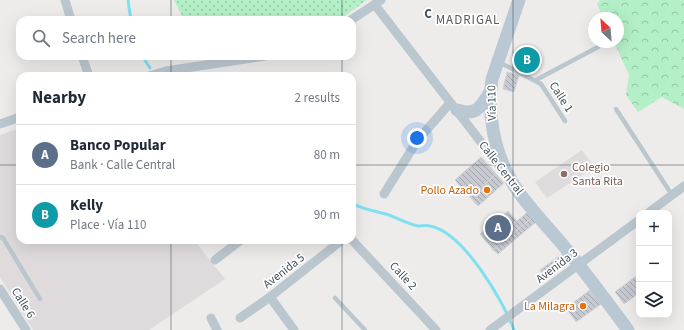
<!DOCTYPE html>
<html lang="en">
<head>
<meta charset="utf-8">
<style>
  body { margin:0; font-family:"Source Sans 3",sans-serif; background:#f2f2f3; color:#1f2937 }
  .controls { position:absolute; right:12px; bottom:12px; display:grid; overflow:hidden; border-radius:8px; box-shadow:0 4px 16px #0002 }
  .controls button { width:36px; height:36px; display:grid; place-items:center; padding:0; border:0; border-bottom:1px solid #e0e1e3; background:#fff; color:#1f2937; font:20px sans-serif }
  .compass { position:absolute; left:588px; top:12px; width:36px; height:36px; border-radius:50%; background:#fff; box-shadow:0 4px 16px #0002; rotate:334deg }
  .you { position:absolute; left:417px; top:138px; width:14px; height:14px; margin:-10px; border:3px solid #fff; border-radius:50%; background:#1a73e8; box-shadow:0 0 0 6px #1a73e833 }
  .badge { display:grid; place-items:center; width:26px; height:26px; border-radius:50%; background:#0b8043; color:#fff; font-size:13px; font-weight:700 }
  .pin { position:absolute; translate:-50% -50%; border:2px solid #fff; box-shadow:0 1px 4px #0006 }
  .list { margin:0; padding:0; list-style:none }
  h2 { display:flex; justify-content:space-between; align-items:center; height:52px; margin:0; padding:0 16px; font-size:17px }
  h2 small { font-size:13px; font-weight:400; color:#747a83 }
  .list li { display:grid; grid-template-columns:26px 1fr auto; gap:12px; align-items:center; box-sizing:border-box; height:60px; padding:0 16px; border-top:1px solid #e0e1e3 }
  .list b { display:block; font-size:15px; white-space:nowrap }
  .list p { margin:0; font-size:13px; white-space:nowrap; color:#747a83 }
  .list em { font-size:13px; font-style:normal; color:#747a83 }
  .icon { flex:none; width:22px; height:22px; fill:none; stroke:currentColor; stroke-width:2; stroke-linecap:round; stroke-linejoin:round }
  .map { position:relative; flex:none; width:684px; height:330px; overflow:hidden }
  .search { position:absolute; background:#fff; box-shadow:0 4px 16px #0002; left:16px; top:16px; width:340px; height:44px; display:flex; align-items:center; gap:10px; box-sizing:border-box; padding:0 14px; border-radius:12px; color:#747a83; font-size:15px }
  .panel { position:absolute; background:#fff; box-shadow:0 4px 16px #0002; left:16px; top:72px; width:340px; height:172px; border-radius:12px }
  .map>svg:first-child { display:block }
  .education { fill:#dfdbdd }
  .forest { fill:url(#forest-crowns) }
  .park { fill:url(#park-dots) }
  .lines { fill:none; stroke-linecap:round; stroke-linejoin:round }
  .stream { stroke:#7fe1f0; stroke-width:3 }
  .building { fill:url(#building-back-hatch); stroke:#ced2d7 }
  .service { stroke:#bbc7cf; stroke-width:4.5 }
  .minor { stroke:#bbc7cf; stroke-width:9 }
  .secondary { stroke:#bac8d4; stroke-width:13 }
  .grid { fill:none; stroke:#435059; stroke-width:1; stroke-opacity:0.55 }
  .education-dot { fill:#8d6e63; stroke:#fff; stroke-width:1.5 }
  .food-dot { fill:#e8710a; stroke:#fff; stroke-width:1.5 }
  .labels { text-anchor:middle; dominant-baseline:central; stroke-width:3.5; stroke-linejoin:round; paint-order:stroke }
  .street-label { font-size:12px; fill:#435059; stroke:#fff }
  .education-label { font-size:12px; fill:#785e54; stroke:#fff; text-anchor:start }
  .food-label { font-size:12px; fill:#c56008; stroke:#fff; text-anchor:end }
  .neighbourhood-label { font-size:13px; letter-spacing:1px; fill:#575c60; stroke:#fff }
  .grid-label { font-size:13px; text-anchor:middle; font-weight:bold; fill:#435059; stroke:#fff; stroke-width:3.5; stroke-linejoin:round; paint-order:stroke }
</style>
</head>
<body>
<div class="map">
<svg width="684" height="330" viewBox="0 0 684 330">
  <defs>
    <pattern id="forest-crowns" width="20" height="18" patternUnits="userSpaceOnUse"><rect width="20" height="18" fill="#b4f0c7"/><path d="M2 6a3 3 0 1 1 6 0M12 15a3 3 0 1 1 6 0" fill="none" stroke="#94c5a5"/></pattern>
    <pattern id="park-dots" width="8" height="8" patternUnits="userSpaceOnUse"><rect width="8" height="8" fill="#b4f0c7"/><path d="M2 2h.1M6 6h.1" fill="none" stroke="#94c5a5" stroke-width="1.8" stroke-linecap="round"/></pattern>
    <pattern id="building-back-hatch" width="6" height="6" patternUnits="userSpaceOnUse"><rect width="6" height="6" fill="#c7cad1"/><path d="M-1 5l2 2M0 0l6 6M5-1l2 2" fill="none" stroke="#a3a6ad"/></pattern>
  </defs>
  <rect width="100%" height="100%" fill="#eeebeb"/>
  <g class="education">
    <polygon points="20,128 20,240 194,240 225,279 149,330 33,330 0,277 0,135"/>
    <polygon points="582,150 594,167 547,198 535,182"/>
  </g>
  <polygon class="forest" points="600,0 684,0 684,109 662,97 638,112 626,95 629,75 614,42 618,42 618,18 603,18 597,4"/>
  <polygon class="park" points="174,0 367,0 339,20 184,20"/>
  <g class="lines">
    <g class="stream">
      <polyline points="128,0 131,20"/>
      <polyline points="142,56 150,68"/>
      <path d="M352 203C363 210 376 211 389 215 399 219 408 224 418 226 422 226 426 225 430 226 463 232 503 300 514 330"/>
    </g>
  </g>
  <g class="building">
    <polygon points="521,53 534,56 532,66 519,63"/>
    <polygon points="507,72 519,75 514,92 503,89"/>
    <polygon points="481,157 496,174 470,197 455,180"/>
    <polygon points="496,174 504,183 478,206 470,197"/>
    <polygon points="508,211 517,221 489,244 480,234"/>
    <polygon points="529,211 534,216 493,250 489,244"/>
    <polygon points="534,216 537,221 498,254 493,250"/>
    <polygon points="562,254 568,263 546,279 540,270"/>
    <polygon points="639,274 639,293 624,304 615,292"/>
    <polygon points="590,290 601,304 576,322 566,308"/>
  </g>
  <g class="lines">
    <g class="service">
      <polyline points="499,62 541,84 565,121"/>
      <polyline points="536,80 598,47"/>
      <polyline points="616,109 672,195"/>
      <polyline points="0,237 3,238 40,299"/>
      <polyline points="335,298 365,330"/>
    </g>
    <g class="minor">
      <polyline points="65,0 71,20"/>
      <polyline points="375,5 501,168"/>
      <polyline points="351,20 381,0"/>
      <polyline points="82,56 89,76"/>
      <polyline points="149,76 166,71 265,56"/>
      <polyline points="0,124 20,117"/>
      <polyline points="384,194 417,141 450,103"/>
      <polyline points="648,213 684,186"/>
      <polyline points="352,240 436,330"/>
      <polyline points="215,260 241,240"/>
      <polyline points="0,289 26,330"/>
      <polyline points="270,297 294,330"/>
      <polyline points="211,318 217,330"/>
      <polyline points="240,318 270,297 342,240"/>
      <polyline points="490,330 639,220"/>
    </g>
    <g class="secondary">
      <path d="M519 0 492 79C487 113 494 152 512 182 525 204 550 229 567 250 588 276 608 303 628 330"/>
      <path d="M457 110C477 116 480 108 490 92"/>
    </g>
  </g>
  <path class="grid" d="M171 0V20M342 0V20M513 0V330M171 56V76M342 56V76M0 165H20M352 165H684M171 240V330M342 240V330"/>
  <circle class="education-dot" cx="564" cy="174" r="4"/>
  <g class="food-dot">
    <circle cx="487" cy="190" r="4"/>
    <circle cx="583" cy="306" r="4"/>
  </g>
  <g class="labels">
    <g class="street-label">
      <text transform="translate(561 97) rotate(57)">Calle 1</text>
      <text transform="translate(492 103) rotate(-91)">Vía 110</text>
      <text transform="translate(501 168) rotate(52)">Calle Central</text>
      <text transform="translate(557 266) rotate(-37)">Avenida 3</text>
      <text transform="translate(284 271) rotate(-38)">Avenida 5</text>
      <text transform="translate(403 276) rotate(47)">Calle 2</text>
      <text transform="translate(23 303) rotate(58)">Calle 6</text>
    </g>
    <g class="education-label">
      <text x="572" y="167">Colegio<tspan x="572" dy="14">Santa Rita</tspan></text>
    </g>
    <g class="food-label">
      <text x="479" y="190">Pollo Azado</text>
      <text x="575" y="306">La Milagra</text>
    </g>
    <g class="neighbourhood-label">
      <text x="468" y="20">MADRIGAL</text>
    </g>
  </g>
  <g class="grid-label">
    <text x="428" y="18">C</text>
  </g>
</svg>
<div class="controls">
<button>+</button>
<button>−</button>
<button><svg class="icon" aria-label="layers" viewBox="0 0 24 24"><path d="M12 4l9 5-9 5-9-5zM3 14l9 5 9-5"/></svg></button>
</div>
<svg class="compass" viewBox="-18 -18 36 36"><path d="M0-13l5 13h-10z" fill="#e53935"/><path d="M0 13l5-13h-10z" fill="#747a83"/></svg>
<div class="you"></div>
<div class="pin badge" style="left:498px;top:228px;background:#5c6f8a">A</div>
<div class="pin badge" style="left:527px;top:60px;background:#0f9aa8">B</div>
<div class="search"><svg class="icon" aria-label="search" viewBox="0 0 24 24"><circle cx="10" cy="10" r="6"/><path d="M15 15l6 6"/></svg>Search here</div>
<section class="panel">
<h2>Nearby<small>2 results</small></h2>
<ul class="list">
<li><span class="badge" style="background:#5c6f8a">A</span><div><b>Banco Popular</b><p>Bank · Calle Central</p></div><em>80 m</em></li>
<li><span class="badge" style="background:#0f9aa8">B</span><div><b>Kelly</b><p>Place · Vía 110</p></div><em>90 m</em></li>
</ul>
</section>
</div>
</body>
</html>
